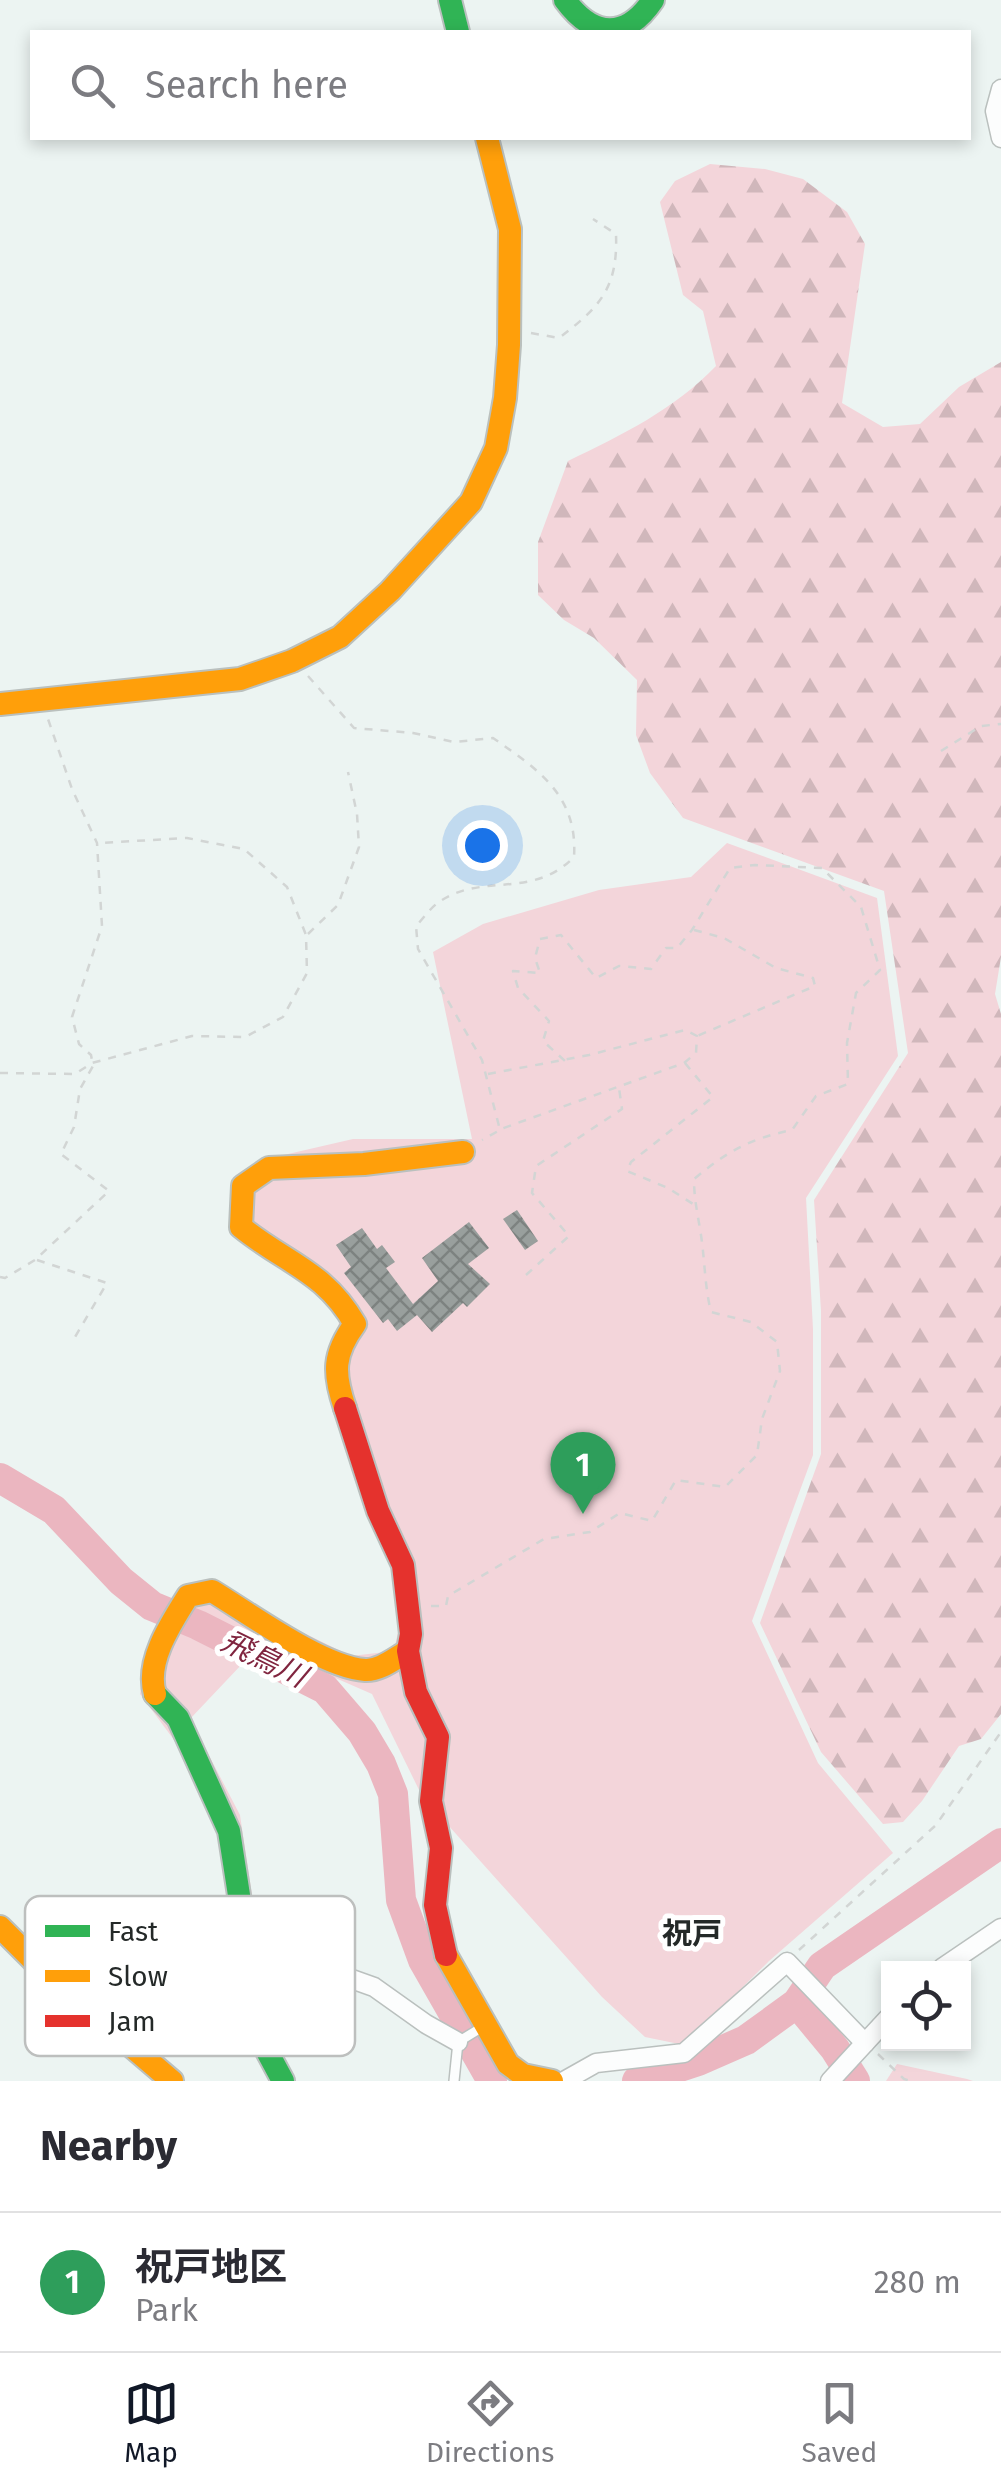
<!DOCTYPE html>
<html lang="en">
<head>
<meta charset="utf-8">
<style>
  body { margin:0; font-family:"Fira Sans","Noto Sans JP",sans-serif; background:#f2f2f3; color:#2b2b33 }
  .controls { position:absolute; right:30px; bottom:30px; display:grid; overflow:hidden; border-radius:0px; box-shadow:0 5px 15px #0003 }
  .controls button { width:90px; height:90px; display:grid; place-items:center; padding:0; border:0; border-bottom:2px solid #e1e1e2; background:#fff; color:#2b2b33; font:50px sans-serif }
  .you { position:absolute; left:482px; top:845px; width:35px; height:35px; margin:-25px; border:8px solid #fff; border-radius:50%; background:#1a73e8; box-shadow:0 0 0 15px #1a73e833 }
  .badge { display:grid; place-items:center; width:65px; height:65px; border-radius:50%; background:#111827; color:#fff; font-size:32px; font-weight:700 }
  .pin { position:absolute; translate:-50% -82px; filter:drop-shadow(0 2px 5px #0008) }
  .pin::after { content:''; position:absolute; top:52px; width:35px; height:30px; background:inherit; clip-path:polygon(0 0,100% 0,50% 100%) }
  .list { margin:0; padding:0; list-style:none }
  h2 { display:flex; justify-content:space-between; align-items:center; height:130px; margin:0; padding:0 40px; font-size:42px }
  h2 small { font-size:32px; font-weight:400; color:#7c7c81 }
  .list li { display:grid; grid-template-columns:65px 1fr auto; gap:30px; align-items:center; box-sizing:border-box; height:140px; padding:0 40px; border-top:2px solid #e1e1e2 }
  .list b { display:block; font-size:38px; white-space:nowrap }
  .list p { margin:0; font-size:32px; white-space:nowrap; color:#7c7c81 }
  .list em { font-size:32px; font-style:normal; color:#7c7c81 }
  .icon { flex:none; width:55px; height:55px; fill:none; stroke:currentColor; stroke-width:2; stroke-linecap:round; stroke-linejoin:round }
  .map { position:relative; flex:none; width:1001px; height:2081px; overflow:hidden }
  .search { position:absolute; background:#fff; box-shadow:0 5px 15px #0003; left:30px; right:30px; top:30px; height:110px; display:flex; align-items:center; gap:25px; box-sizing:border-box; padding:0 35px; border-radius:0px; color:#7c7c81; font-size:38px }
  .sheet { height:270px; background:#fff }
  nav { display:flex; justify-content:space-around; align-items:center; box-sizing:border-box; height:140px; border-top:2px solid #e1e1e2; background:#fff; font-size:28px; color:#7c7c81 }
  nav a { display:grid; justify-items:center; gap:5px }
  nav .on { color:#111827 }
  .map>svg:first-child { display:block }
  .forest { fill:url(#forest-firs) }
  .park { fill:#f3d5da }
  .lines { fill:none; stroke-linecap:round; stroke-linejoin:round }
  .river { stroke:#ebb6c0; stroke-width:30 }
  .building { fill:url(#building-cross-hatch) }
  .lane-casing { stroke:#bac0be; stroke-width:12 }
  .street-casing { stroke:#bac0be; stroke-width:21 }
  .fast-casing { stroke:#bac0be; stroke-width:26 }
  .slow-casing { stroke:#bac0be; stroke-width:26 }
  .jam-casing { stroke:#bac0be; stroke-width:26 }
  .path { stroke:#d2d5d4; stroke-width:2.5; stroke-dasharray:8 8; stroke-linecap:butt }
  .lane { stroke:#fcfdfd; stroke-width:9 }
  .street { stroke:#fcfdfd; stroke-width:18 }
  .fast { stroke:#30b455; stroke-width:22 }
  .slow { stroke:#ff9f0a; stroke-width:22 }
  .jam { stroke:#e5322d; stroke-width:22 }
  .labels { text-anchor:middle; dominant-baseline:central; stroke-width:10; stroke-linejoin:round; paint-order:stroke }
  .water-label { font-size:30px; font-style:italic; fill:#80253f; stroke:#fff }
  .neighbourhood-label { font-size:30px; font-weight:bold; fill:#242928; stroke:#fff }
  .key { fill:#fff; stroke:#bdbfbe; stroke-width:2.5 }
  .key-label { font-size:28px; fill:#242928 }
</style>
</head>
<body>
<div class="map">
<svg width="1001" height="2081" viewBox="0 0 1001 2081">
  <defs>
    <pattern id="forest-firs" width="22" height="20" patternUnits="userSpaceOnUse" patternTransform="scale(2.5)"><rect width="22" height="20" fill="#f3d5da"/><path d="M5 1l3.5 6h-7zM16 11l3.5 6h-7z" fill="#d0b7bb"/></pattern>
    <pattern id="building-cross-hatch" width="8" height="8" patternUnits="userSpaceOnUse" patternTransform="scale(2.5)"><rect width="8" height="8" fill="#999f9d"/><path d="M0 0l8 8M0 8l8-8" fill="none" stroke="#7d8280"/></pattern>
  </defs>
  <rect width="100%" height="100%" fill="#ecf4f2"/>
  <path class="forest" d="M710 164 765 169 803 179 847 212 865 244 842 403 883 427 920 424 959 387 1001 362V957L995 994 1001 1014V1714L981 1739 959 1746 922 1801 903 1822 883 1824 821 1752 760 1623 821 1454V1311L814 1200 908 1053 884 891 683 818 650 773 636 735 637 680 594 638 564 620 538 595V542L568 461C622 435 675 409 716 366L703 311 683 295 660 202 675 181Z"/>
  <g class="park">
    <polygon points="727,843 877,898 898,1056 806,1198 813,1329 813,1455 752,1621 818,1763 893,1853 769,1961 684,2045 645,2037 602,1997 422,1796 372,1694 260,1645 190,1719 240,1815 258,1935 258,1972 266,2019 295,2081 252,2049 231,1983 234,1934 222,1843 191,1763 140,1694 145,1663 181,1587 308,1635 351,1656 394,1651 400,1622 395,1574 326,1373 340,1319 321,1293 231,1220 262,1160 353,1139 472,1139 433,952 483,924 599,890 691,877"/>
    <polygon points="897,2064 967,2079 973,2081 886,2081"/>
  </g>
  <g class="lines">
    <g class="river">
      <polyline points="0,1478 54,1510 121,1581 152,1606 198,1625 325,1689 362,1732 381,1764 393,1794 401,1900 423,1960 492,2081"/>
      <polyline points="797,2003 835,2049 855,2081"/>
      <polyline points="637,2081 698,2061 746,2040 797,2003 822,1966 1001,1843"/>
    </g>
  </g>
  <g class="building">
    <polygon points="517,1210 538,1241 525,1250 503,1219"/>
    <polygon points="469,1222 489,1248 468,1264 490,1284 467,1307 463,1303 432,1332 417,1315 397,1331 388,1319 383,1323 344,1273 351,1267 336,1245 362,1228 377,1249 382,1245 395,1262 386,1268 413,1304 438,1281 422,1258"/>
  </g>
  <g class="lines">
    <defs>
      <polyline id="lane" points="454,2081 458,2042 484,2026"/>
      <g id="street">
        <polyline points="1001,89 995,111 1001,138"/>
        <polyline points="942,1968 1001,1928"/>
        <polyline points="247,1986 346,1977 374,1987 426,2024 458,2042"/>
        <polyline points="564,2081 596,2063 684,2053 787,1962 865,2043"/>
        <polyline points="830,2081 888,2018"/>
      </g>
      <g id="fast">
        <polyline points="450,0 458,32"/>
        <path d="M565 0C593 38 626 40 653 0"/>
        <polyline points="155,1694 178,1718 229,1831 248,1953 247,2014 283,2081"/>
      </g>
      <g id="slow">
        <polyline points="0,704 240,679 292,661 340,637 390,591 471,502 496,448 505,398 509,345 510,229 487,138"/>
        <path d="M345 1408C333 1373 333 1354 355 1324 325 1271 285 1263 241 1227L243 1186 269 1168 364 1164 463 1152"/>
        <path d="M155 1694C145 1662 171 1623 188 1596L212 1591C250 1614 322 1667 365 1670 380 1671 395 1658 408 1651"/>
        <polyline points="0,1927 47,1974 172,2081"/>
        <polyline points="446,1955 508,2064 523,2075 552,2081"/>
      </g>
      <polyline id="jam" points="345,1408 378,1511 403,1565 411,1634 408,1651 416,1692 438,1737 431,1801 441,1848 435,1905 446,1955"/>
    </defs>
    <use href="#lane" class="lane-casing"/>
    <use href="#street" class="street-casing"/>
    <use href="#fast" class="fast-casing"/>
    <use href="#slow" class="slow-casing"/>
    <use href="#jam" class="jam-casing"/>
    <g class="path">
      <path d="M531 333 559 338C600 307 618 288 616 234L593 219"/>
      <path d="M308 676 354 728 413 733 454 742 493 738C539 770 578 796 574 857 532 900 482 872 439 902 430 908 423 919 416 926L418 949 482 1060 500 1130 482 1140"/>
      <polyline points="941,751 981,726 1001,724"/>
      <polyline points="694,930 724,938 776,968 813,978 815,986 697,1036"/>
      <polyline points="308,934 338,905 359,847 357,814 348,772"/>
      <polyline points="685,1063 713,1097 631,1162 627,1171 668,1188 693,1204"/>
      <polyline points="0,1073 75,1074 92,1063 192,1036 245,1037 283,1017 307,973 306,935 287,887 244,849 187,838 99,843"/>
      <polyline points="488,1074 589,1055 685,1030 697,1036 696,1053 684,1063 501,1129"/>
      <polyline points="37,1260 107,1283 75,1337"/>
      <polyline points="526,1275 569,1236 532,1193 536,1166 622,1109 619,1088"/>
      <polyline points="0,1277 5,1278 35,1260 109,1191 61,1154 74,1127 80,1089 93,1066 91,1055 79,1044 72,1017 102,926 97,843 72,789 48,719"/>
      <path d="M431 1606H446L448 1596 544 1539 590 1532 620 1513 652 1521 676 1480 725 1487 757 1455 762 1419 780 1371 777 1342 751 1322 711 1312C704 1283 705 1257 700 1229 697 1211 694 1197 694 1179 728 1151 749 1139 792 1130L816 1096 848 1084 847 1043 856 993 880 970 861 907 822 868 755 865 730 868 692 930 677 948H666L651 969 619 966 596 978 561 935 540 939 535 958 540 973 513 971 518 988 549 1021 543 1041 565 1061"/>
      <polyline points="799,1950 936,1825 1001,1732"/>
      <polyline points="878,2054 904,2079 911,2081"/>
    </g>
    <use href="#lane" class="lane"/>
    <use href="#street" class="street"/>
    <use href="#fast" class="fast"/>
    <use href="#slow" class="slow"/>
    <use href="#jam" class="jam"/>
  </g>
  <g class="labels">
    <g class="water-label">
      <text transform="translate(264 1659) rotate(26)">飛鳥川</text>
    </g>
    <g class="neighbourhood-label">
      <text x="692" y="1934">祝戸</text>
    </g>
  </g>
  <rect x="25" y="1896" width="330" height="160" rx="15" class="key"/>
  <rect x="45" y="1925" width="45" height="12" fill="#30b455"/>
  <rect x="45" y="1970" width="45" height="12" fill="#ff9f0a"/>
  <rect x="45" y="2015" width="45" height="12" fill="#e5322d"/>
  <g class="key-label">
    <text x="108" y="1941">Fast</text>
    <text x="108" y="1986">Slow</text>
    <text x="108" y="2031">Jam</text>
  </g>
</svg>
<div class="controls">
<button><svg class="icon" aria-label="locate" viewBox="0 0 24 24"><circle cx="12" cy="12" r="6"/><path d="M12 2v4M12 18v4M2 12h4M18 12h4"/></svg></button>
</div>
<div class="you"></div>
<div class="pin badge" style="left:583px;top:1514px;background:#2e9e5b">1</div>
<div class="search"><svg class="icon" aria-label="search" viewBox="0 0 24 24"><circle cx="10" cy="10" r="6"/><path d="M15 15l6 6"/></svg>Search here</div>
</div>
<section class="sheet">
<h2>Nearby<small></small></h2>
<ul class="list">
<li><span class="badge" style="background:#2e9e5b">1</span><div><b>祝戸地区</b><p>Park</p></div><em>280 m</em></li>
</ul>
</section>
<nav>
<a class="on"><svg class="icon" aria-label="map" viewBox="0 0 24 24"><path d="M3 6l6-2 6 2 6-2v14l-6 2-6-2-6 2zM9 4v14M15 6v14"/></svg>Map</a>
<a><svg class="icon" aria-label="directions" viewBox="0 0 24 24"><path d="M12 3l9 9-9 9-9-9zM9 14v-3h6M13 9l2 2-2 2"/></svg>Directions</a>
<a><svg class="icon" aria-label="saved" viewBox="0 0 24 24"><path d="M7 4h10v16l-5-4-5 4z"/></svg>Saved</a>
</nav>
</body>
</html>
